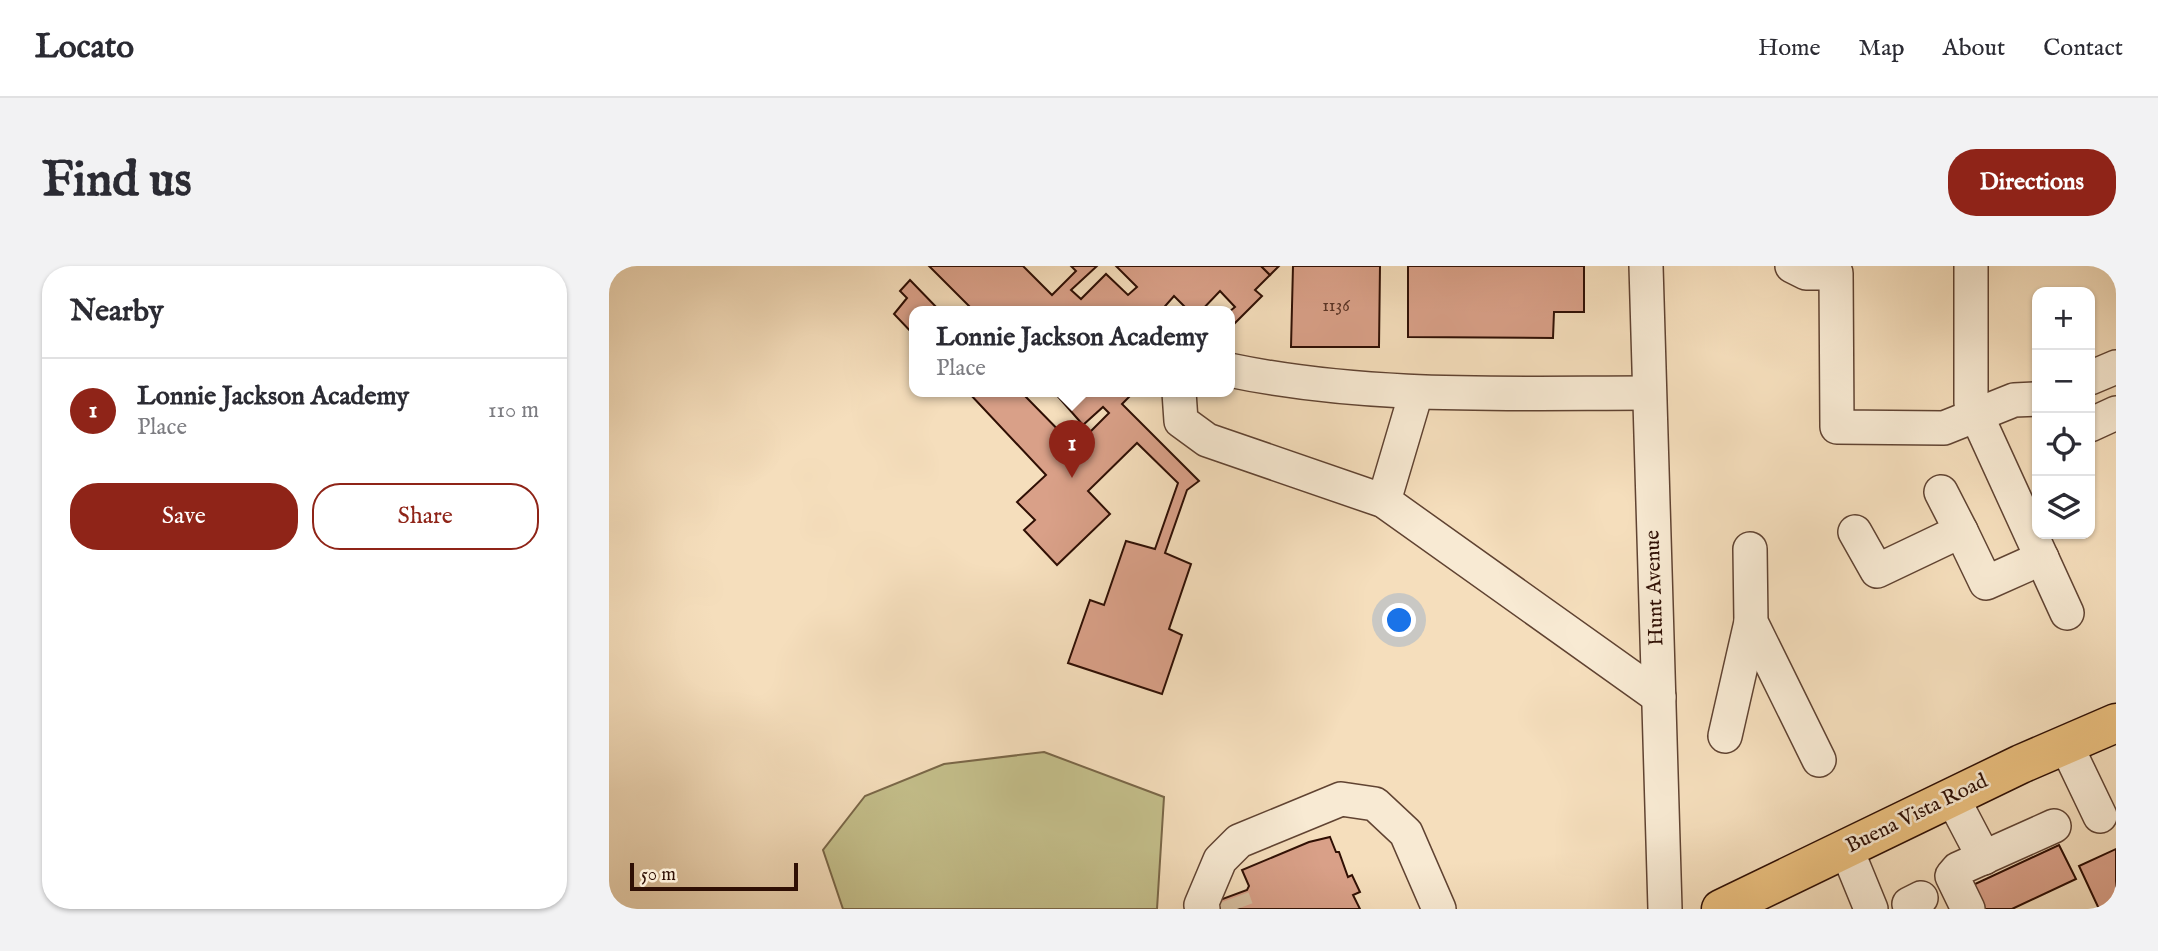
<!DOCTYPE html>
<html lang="en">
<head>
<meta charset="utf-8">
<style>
  body { margin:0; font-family:"IM FELL English",serif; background:#f2f2f3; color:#2b2b33 }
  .controls { position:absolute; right:21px; top:21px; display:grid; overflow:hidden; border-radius:14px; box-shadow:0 2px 5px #0004 }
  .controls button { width:63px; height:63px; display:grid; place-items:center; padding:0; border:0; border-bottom:2px solid #e1e1e2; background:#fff; color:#2b2b33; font:35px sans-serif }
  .scale { position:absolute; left:21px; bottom:18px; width:168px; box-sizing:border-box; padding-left:7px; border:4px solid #2f0f04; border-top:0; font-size:19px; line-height:24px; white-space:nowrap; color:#2f0f04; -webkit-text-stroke:5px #f8ead3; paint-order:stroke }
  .you { position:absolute; left:791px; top:355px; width:24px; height:24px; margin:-18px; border:5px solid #fff; border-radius:50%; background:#1a73e8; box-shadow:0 0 0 10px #1a73e833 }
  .badge { display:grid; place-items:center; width:46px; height:46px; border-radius:50%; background:#8f2418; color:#fff; font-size:23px; font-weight:700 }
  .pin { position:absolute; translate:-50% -58px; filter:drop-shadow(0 2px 4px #0008) }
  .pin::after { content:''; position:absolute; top:37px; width:24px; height:21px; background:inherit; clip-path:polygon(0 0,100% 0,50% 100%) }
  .popup { position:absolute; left:300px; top:40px; width:326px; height:91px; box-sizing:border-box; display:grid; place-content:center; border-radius:14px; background:#fff; filter:drop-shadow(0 2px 5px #0005); font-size:23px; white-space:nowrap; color:#7c7c81 }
  .popup b { font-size:26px; color:#2b2b33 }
  .popup::after { content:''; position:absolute; left:50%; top:100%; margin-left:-14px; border:14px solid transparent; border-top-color:#fff }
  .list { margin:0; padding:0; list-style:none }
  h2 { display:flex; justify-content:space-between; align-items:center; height:91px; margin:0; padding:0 28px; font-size:30px }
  h2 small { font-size:23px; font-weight:400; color:#7c7c81 }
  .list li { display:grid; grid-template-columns:46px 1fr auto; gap:21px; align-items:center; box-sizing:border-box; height:105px; padding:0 28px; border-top:2px solid #e1e1e2 }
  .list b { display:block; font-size:26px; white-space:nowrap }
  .list p { margin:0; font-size:23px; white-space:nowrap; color:#7c7c81 }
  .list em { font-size:23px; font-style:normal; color:#7c7c81 }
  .actions { display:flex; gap:14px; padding:21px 28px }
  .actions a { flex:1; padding:16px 0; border:2px solid #8f2418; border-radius:28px; text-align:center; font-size:24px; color:#8f2418 }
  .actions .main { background:#8f2418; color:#fff }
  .icon { flex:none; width:38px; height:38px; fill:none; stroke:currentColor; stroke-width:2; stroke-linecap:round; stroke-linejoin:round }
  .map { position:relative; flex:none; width:1507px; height:643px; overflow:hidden; border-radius:28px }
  header { display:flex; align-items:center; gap:42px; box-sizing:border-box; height:98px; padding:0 35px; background:#fff; border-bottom:2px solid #e1e1e2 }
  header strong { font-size:33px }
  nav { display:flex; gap:38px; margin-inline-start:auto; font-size:24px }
  .intro { display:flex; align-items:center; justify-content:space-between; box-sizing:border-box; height:168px; padding:0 42px }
  h1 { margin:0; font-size:49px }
  .button { padding:18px 32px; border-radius:28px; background:#8f2418; color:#fff; font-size:24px; font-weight:700 }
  main { display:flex; gap:42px; padding:0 42px }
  aside { flex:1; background:#fff; border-radius:28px; box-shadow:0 2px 5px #0004 }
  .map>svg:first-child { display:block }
  .green { fill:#c4bf8b; stroke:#7a6748; stroke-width:2 }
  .building { fill:#d9a088; stroke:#2f0f04; stroke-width:2 }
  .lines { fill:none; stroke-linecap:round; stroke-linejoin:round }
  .minor-tunnel { stroke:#d7bfa0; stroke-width:33; stroke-dasharray:33 17; stroke-linecap:butt }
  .minor-casing { stroke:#604332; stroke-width:36 }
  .major-casing { stroke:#2f0f04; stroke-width:41 }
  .minor { stroke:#f8ead3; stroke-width:33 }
  .major { stroke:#eabf7e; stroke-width:38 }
  .labels { text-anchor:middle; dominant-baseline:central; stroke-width:5; stroke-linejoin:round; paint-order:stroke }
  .number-label { font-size:18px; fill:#5a3325 }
  .street-label { font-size:21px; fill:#2f0f04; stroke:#f8ead3 }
</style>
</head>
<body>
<header>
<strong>Locato</strong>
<nav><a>Home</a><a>Map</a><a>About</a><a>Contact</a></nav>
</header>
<div class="intro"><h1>Find us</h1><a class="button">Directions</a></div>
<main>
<aside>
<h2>Nearby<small></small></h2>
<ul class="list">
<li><span class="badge">1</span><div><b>Lonnie Jackson Academy</b><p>Place</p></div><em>110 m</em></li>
</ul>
<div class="actions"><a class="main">Save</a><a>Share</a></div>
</aside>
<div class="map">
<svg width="1507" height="643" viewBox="0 0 1507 643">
  <rect width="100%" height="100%" fill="#f5debc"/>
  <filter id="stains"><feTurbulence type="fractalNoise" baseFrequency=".00286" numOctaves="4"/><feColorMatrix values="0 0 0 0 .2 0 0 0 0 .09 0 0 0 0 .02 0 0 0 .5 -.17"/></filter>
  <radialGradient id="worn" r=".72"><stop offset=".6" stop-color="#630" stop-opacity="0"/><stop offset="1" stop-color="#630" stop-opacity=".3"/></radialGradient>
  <polygon class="green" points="435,486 555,531 548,643 234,643 214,584 256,530 335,498"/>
  <g class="building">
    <polygon points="320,0 414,0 443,29 467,5 462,0 488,0 462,24 472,33 497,8 519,29 528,21 507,0 652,0 661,9 646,24 653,30 620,63 620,46 626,41 611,25 591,46 581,46 565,30 551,46 366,46"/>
    <polygon points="652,0 670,0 661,9"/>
    <polygon points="684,0 771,0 770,81 682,81"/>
    <polygon points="799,0 975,0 975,46 945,46 944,72 799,71"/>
    <polygon points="301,14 332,46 306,46 306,70 285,48 298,32 291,25"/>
    <polygon points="359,126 418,126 415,129 466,181 500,147 494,141 474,159 445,126 525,126 513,138 590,215 578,224 556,287 582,298 560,363 573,369 553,428 459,397 481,334 495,339 517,275 546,283 569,217 528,177 479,225 501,248 448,299 415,264 426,254 408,236 437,209"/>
    <polygon points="721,571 727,586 730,586 739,611 743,609 751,626 744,629 751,643 611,643 608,635 638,624 640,620 633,604 700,576"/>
    <polygon points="1450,579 1467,613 1403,643 1360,643 1351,625"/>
    <polygon points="1507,583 1507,643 1490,643 1470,600"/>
  </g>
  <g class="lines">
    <polyline class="minor-tunnel" points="624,632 628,643"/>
    <defs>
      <g id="minor">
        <polyline points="1037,0 1056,643"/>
        <polyline points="1183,0 1197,7 1227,7 1228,161 1335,162 1405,134 1428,133"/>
        <polyline points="1362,0 1362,137 1458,347"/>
        <path d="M620 104C758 133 900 127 1039 127"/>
        <polyline points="1481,112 1507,101"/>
        <polyline points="570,126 572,155 598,174 775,235 1050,431"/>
        <polyline points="1481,159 1507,147"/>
        <polyline points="775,235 807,127"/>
        <polyline points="1352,265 1377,317 1433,292"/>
        <polyline points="1246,266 1268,305 1352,265 1332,226"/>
        <polyline points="1141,283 1142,356 1210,494"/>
        <polyline points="1116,470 1142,356"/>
        <polyline points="1457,479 1491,550"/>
        <polyline points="1343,531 1375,592"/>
        <polyline points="1237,582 1262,643"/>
        <polyline points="594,643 592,639 611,594 630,575 732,533 766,538 797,567 830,643"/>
        <polyline points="1302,643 1300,638 1312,632"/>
        <polyline points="1359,643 1343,610 1349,603 1445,560"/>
      </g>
      <polyline id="major" points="1112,643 1412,498 1507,457"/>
    </defs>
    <use href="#minor" class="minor-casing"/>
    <use href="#major" class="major-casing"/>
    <use href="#minor" class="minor"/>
    <use href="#major" class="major"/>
  </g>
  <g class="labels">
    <g class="number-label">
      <text x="727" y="40">1136</text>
    </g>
    <g class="street-label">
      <text transform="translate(1046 322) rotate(-92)">Hunt Avenue</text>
      <text transform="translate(1308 548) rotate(-26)">Buena Vista Road</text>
    </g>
  </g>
  <rect width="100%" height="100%" filter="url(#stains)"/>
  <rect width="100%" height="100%" fill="url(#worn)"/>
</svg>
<div class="controls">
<button>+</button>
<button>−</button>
<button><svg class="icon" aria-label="locate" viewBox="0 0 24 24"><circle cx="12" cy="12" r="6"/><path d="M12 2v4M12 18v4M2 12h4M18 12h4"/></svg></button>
<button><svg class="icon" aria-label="layers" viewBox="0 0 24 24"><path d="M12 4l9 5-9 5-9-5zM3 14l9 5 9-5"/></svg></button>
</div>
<div class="scale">50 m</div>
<div class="you"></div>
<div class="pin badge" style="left:463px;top:212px">1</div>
<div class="popup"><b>Lonnie Jackson Academy</b>Place</div>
</div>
</main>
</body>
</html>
